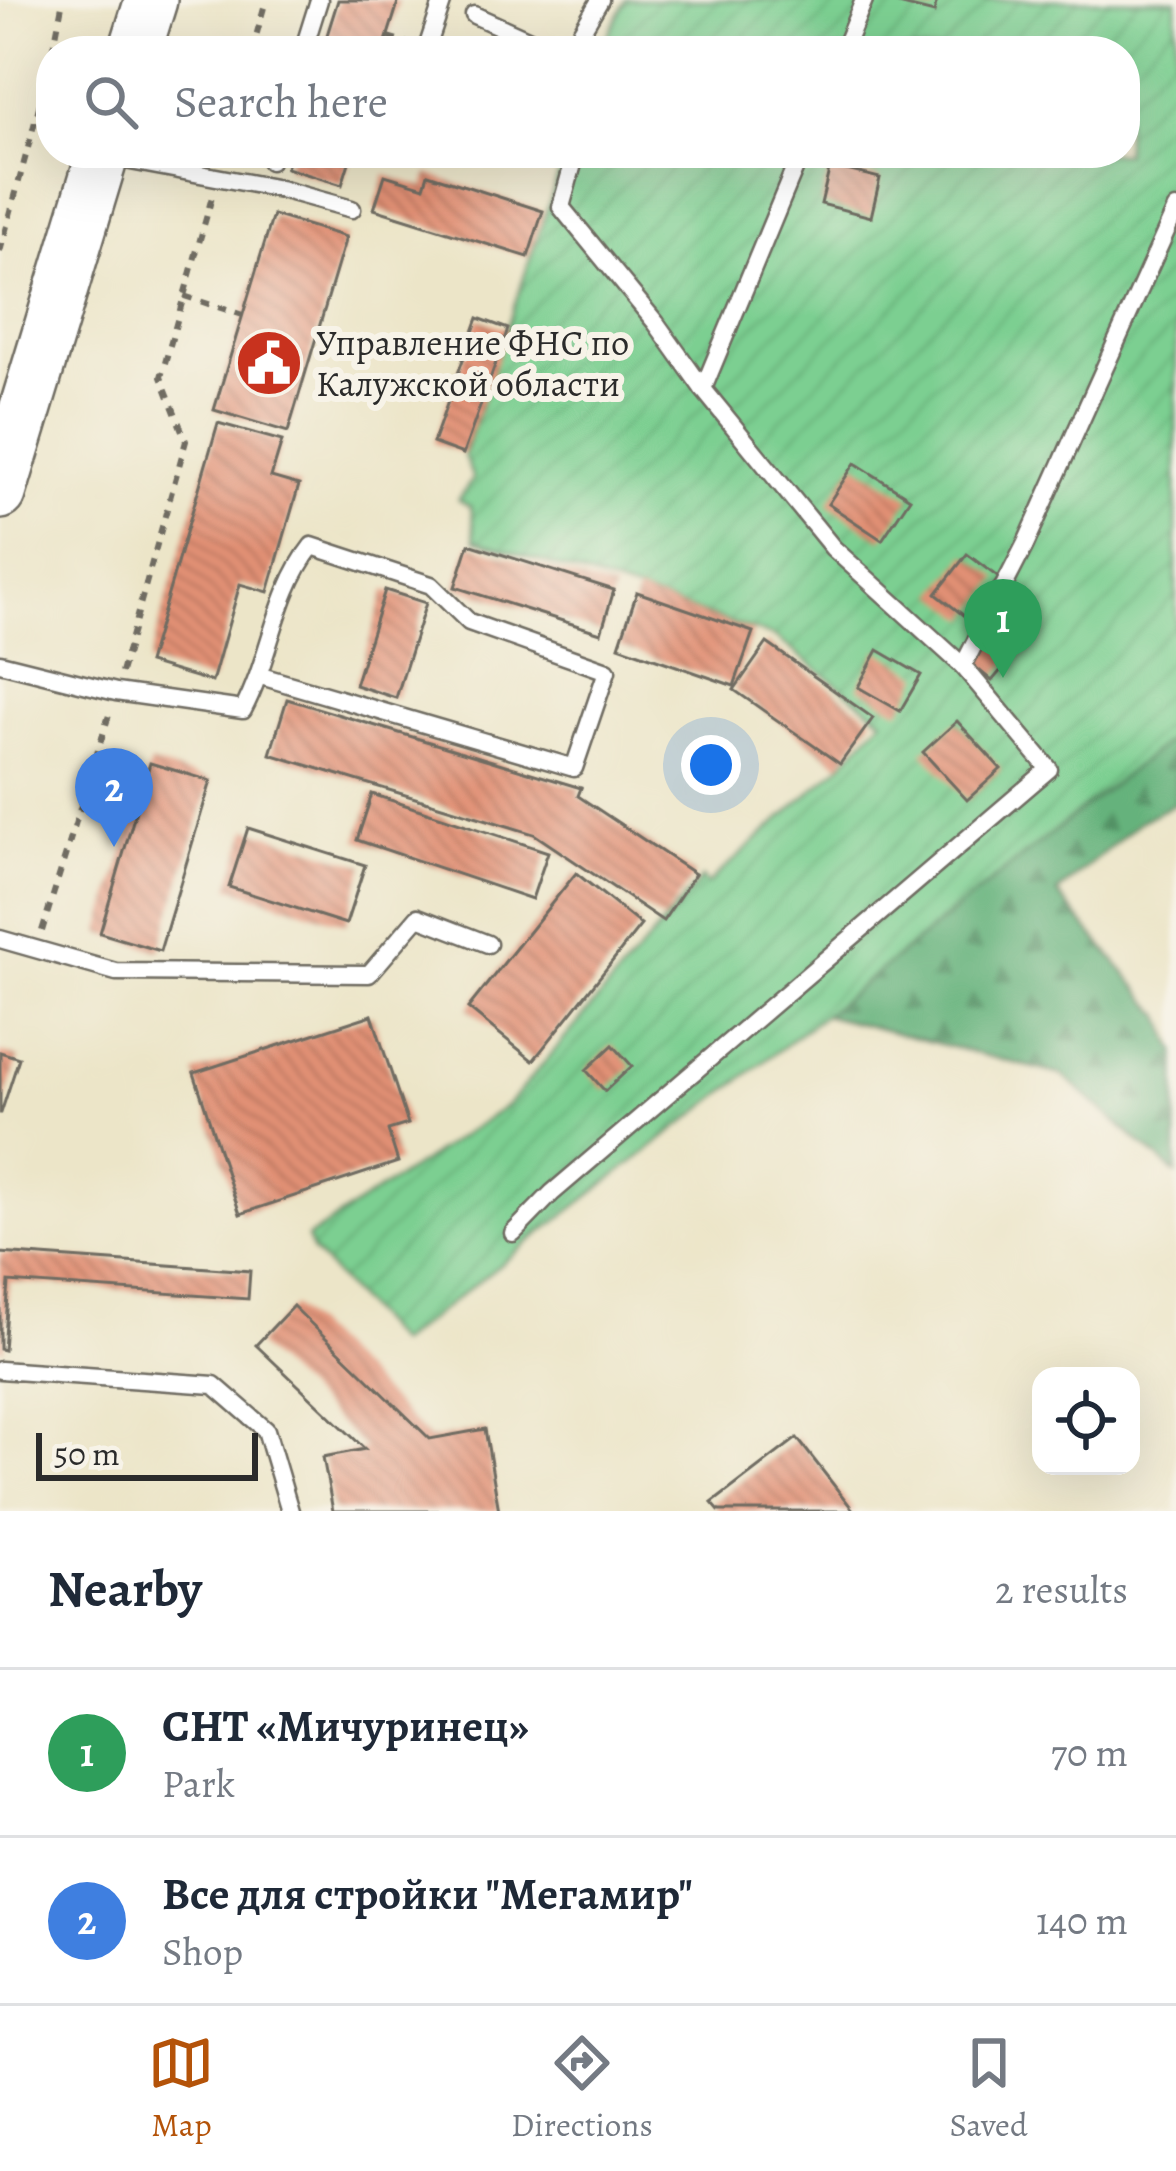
<!DOCTYPE html>
<html lang="en">
<head>
<meta charset="utf-8">
<style>
  body { margin:0; font-family:Alegreya,serif; background:#f2f2f3; color:#1f2937 }
  .controls { position:absolute; right:36px; bottom:36px; display:grid; overflow:hidden; border-radius:24px; box-shadow:0 12px 48px #0002 }
  .controls button { width:108px; height:108px; display:grid; place-items:center; padding:0; border:0; border-bottom:3px solid #e0e1e3; background:#fff; color:#1f2937; font:60px sans-serif }
  .scale { position:absolute; left:36px; bottom:30px; width:222px; box-sizing:border-box; padding-left:12px; border:6px solid #2b2b2b; border-top:0; font-size:33px; line-height:42px; white-space:nowrap; color:#2b2b2b; -webkit-text-stroke:9px #f7f3e8; paint-order:stroke }
  .you { position:absolute; left:711px; top:765px; width:42px; height:42px; margin:-30px; border:9px solid #fff; border-radius:50%; background:#1a73e8; box-shadow:0 0 0 18px #1a73e833 }
  .badge { display:grid; place-items:center; width:78px; height:78px; border-radius:50%; background:#b45309; color:#fff; font-size:39px; font-weight:700 }
  .pin { position:absolute; translate:-50% -99px; filter:drop-shadow(0 3px 6px #0008) }
  .pin::after { content:''; position:absolute; top:63px; width:42px; height:36px; background:inherit; clip-path:polygon(0 0,100% 0,50% 100%) }
  .list { margin:0; padding:0; list-style:none }
  h2 { display:flex; justify-content:space-between; align-items:center; height:156px; margin:0; padding:0 48px; font-size:51px }
  h2 small { font-size:39px; font-weight:400; color:#747a83 }
  .list li { display:grid; grid-template-columns:78px 1fr auto; gap:36px; align-items:center; box-sizing:border-box; height:168px; padding:0 48px; border-top:3px solid #e0e1e3 }
  .list b { display:block; font-size:45px; white-space:nowrap }
  .list p { margin:0; font-size:39px; white-space:nowrap; color:#747a83 }
  .list em { font-size:39px; font-style:normal; color:#747a83 }
  .icon { flex:none; width:66px; height:66px; fill:none; stroke:currentColor; stroke-width:2; stroke-linecap:round; stroke-linejoin:round }
  .map { position:relative; flex:none; width:1176px; height:1511px; overflow:hidden }
  .search { position:absolute; background:#fff; box-shadow:0 12px 48px #0002; left:36px; right:36px; top:36px; height:132px; display:flex; align-items:center; gap:30px; box-sizing:border-box; padding:0 42px; border-radius:48px; color:#747a83; font-size:45px }
  .sheet { height:492px; background:#fff }
  nav { display:flex; justify-content:space-around; align-items:center; box-sizing:border-box; height:168px; border-top:3px solid #e0e1e3; background:#fff; font-size:33px; color:#747a83 }
  nav a { display:grid; justify-items:center; gap:6px }
  nav .on { color:#b45309 }
  .map>svg:first-child { display:block }
  .forest { fill:url(#forest-firs); stroke:#486e53; stroke-width:3 }
  .garden { fill:url(#garden-furrows); stroke:#547d5e; stroke-width:3 }
  .building { fill:url(#building-back-hatch) }
  .lines { fill:none; stroke-linecap:round; stroke-linejoin:round }
  .service-casing { stroke:#6f6c62; stroke-width:21 }
  .primary-casing { stroke:#6f6c62; stroke-width:56 }
  .path { stroke:#6f6c62; stroke-width:6; stroke-dasharray:9 9; stroke-linecap:butt }
  .service { stroke:#fff; stroke-width:16 }
  .primary { stroke:#fff; stroke-width:51 }
  .labels { text-anchor:middle; dominant-baseline:central; stroke-width:12; stroke-linejoin:round; paint-order:stroke }
  .poi-label { font-size:36px; fill:#2b2b2b; stroke:#f7f3e8; text-anchor:start }
</style>
</head>
<body>
<div class="map">
<svg width="1176" height="1511" viewBox="0 0 1176 1511">
  <defs>
    <pattern id="forest-firs" width="22" height="20" patternUnits="userSpaceOnUse" patternTransform="scale(3)"><rect width="22" height="20" fill="#65b27b"/><path d="M5 1l3.5 6h-7zM16 11l3.5 6h-7z" fill="#539165"/></pattern>
    <pattern id="garden-furrows" width="10" height="10" patternUnits="userSpaceOnUse" patternTransform="scale(3)"><rect width="10" height="10" fill="#7ccf91"/><path d="M-1 1l2-2M0 10L10 0M9 11l2-2" fill="none" stroke="#6bb27d"/></pattern>
    <pattern id="building-back-hatch" width="6" height="6" patternUnits="userSpaceOnUse" patternTransform="scale(3)"><rect width="6" height="6" fill="#e19074"/><path d="M-1 5l2 2M0 0l6 6M5-1l2 2" fill="none" stroke="#b7765f"/></pattern>
  </defs>
  <rect width="100%" height="100%" fill="#f7f3e8"/>
  <filter id="ink" filterUnits="userSpaceOnUse"><feTurbulence type="fractalNoise" baseFrequency=".00833" numOctaves="2"/><feDisplacementMap in="SourceGraphic" scale="24" xChannelSelector="R" yChannelSelector="G"/><feConvolveMatrix kernelMatrix="1 2 1 2 8 2 1 2 1" color-interpolation-filters="sRGB"/></filter>
  <filter id="wash" filterUnits="userSpaceOnUse"><feTurbulence type="fractalNoise" baseFrequency=".004" numOctaves="4" result="noise"/><feDisplacementMap in="SourceGraphic" scale="48" xChannelSelector="R" yChannelSelector="G"/><feGaussianBlur stdDeviation="2.7" result="paint"/><feColorMatrix in="noise" values="0 0 0 0 0 0 0 0 0 0 0 0 0 0 0 0 0 1.4 0 .05"/><feComposite in="paint" operator="in"/></filter>
  <g filter="url(#wash)">
    <rect width="100%" height="100%" fill="#ece5c8"/>
    <polygon class="forest" points="1176,734 1176,803 1139,822 1057,893 1162,1016 1176,1052 1176,1174 1062,1075 824,1015"/>
    <polygon class="garden" points="626,0 1176,0 1176,734 824,1015 397,1344 313,1251 307,1238 508,1105 702,878 708,884 842,764 883,719 775,637 475,540 471,507 458,500 473,479 464,455 566,153 1125,153 1125,51 600,51"/>
    <g id="blocks">
      <g class="building">
        <polygon points="338,0 399,0 383,51 322,51"/>
        <polygon points="899,0 937,0 934,13 898,4"/>
        <polygon points="291,153 352,153 342,185 286,168"/>
        <polygon points="830,166 880,178 871,217 821,204"/>
        <polygon points="428,174 543,211 528,257 374,209 385,175 424,187"/>
        <polygon points="273,215 346,237 288,432 214,410"/>
        <polygon points="478,318 508,329 463,454 433,443"/>
        <polygon points="218,423 282,441 271,477 299,485 268,592 240,584 212,682 148,663"/>
        <polygon points="855,463 910,498 882,540 828,504"/>
        <polygon points="469,544 614,590 601,633 455,587"/>
        <polygon points="967,554 999,578 968,619 936,594"/>
        <polygon points="385,590 426,603 396,698 355,685"/>
        <polygon points="637,592 753,632 734,686 619,646"/>
        <polygon points="1000,625 1023,644 992,681 969,662"/>
        <polygon points="767,643 873,718 840,764 734,690"/>
        <polygon points="878,650 921,675 900,711 858,687"/>
        <polygon points="287,699 581,788 578,796 695,874 663,921 534,834 270,754"/>
        <polygon points="957,721 1001,769 967,800 923,752"/>
        <polygon points="150,763 211,781 160,951 100,933"/>
        <polygon points="372,794 548,852 532,899 357,840"/>
        <polygon points="248,828 365,865 346,924 229,887"/>
        <polygon points="576,873 641,925 533,1061 468,1008"/>
        <polygon points="372,1015 408,1124 388,1130 398,1162 240,1214 194,1073"/>
        <polygon points="613,1045 632,1066 605,1091 586,1070"/>
        <polygon points="0,1052 19,1058 1,1113 0,1113"/>
        <polygon points="0,1253 250,1271 248,1299 9,1282 4,1350 0,1349"/>
        <polygon points="293,1306 430,1439 485,1429 499,1511 333,1511 323,1457 365,1449 256,1345"/>
        <polygon points="797,1438 854,1511 719,1511 712,1503"/>
      </g>
    </g>
  </g>
  <g filter="url(#ink)">
    <use href="#blocks" fill-opacity="0" stroke="#6f6c62" stroke-width="3"/>
    <g class="lines">
      <defs>
        <g id="service">
          <polyline points="474,15 543,46 574,44 600,0"/>
          <polyline points="303,51 319,0"/>
          <polyline points="426,51 443,0"/>
          <polyline points="843,51 864,0"/>
          <polyline points="576,153 561,207 656,323 703,389"/>
          <polyline points="801,153 703,389 833,548 963,666"/>
          <polyline points="109,157 280,189 352,209"/>
          <polyline points="270,161 273,153"/>
          <path d="M0 663 116 692 243 710C271 657 275 593 312 546L431 585 469 622 607 671 574 768 261 676"/>
          <polyline points="0,939 116,972 369,974 418,917 488,944"/>
          <polyline points="513,1233 552,1193 1049,769 963,666 1025,545 1176,209"/>
          <polyline points="0,1370 214,1385 266,1430 290,1511"/>
        </g>
        <g id="primary">
          <polyline points="135,51 151,0"/>
          <polyline points="0,493 103,153"/>
        </g>
      </defs>
      <use href="#service" class="service-casing"/>
      <use href="#primary" class="primary-casing"/>
      <g class="path">
        <polyline points="388,37 407,43"/>
        <polyline points="53,51 63,0"/>
        <polyline points="252,51 266,0"/>
        <polyline points="0,252 51,62"/>
        <polyline points="184,296 243,315"/>
        <polyline points="121,673 186,441 161,377 212,197"/>
        <polyline points="42,931 109,715"/>
      </g>
      <use href="#service" class="service"/>
      <use href="#primary" class="primary"/>
    </g>
  </g>
  <defs>
    <symbol id="civic-disc" viewBox="-11 -11 22 22"><circle r="9.5" fill="#c8321e" stroke="#f7f3e8"/><path d="M-.6-6.5H3V-4.5H.6V-3L4-1V1h2V6H-6V1h2V-1L-.6-3ZM-1.2 2.5V6h2.4V2.5Z" fill="#fff"/></symbol>
  </defs>
  <g fill-rule="evenodd">
    <use href="#civic-disc" x="231" y="325" width="76" height="76"/>
  </g>
  <g class="labels">
    <g class="poi-label">
      <text x="316" y="342">Управление ФНС по<tspan x="316" dy="41">Калужской области</tspan></text>
    </g>
  </g>
</svg>
<div class="controls">
<button><svg class="icon" aria-label="locate" viewBox="0 0 24 24"><circle cx="12" cy="12" r="6"/><path d="M12 2v4M12 18v4M2 12h4M18 12h4"/></svg></button>
</div>
<div class="scale">50 m</div>
<div class="you"></div>
<div class="pin badge" style="left:1003px;top:678px;background:#2e9e5b">1</div>
<div class="pin badge" style="left:114px;top:847px;background:#3f7fe0">2</div>
<div class="search"><svg class="icon" aria-label="search" viewBox="0 0 24 24"><circle cx="10" cy="10" r="6"/><path d="M15 15l6 6"/></svg>Search here</div>
</div>
<section class="sheet">
<h2>Nearby<small>2 results</small></h2>
<ul class="list">
<li><span class="badge" style="background:#2e9e5b">1</span><div><b>СНТ «Мичуринец»</b><p>Park</p></div><em>70 m</em></li>
<li><span class="badge" style="background:#3f7fe0">2</span><div><b>Все для стройки &quot;Мегамир&quot;</b><p>Shop</p></div><em>140 m</em></li>
</ul>
</section>
<nav>
<a class="on"><svg class="icon" aria-label="map" viewBox="0 0 24 24"><path d="M3 6l6-2 6 2 6-2v14l-6 2-6-2-6 2zM9 4v14M15 6v14"/></svg>Map</a>
<a><svg class="icon" aria-label="directions" viewBox="0 0 24 24"><path d="M12 3l9 9-9 9-9-9zM9 14v-3h6M13 9l2 2-2 2"/></svg>Directions</a>
<a><svg class="icon" aria-label="saved" viewBox="0 0 24 24"><path d="M7 4h10v16l-5-4-5 4z"/></svg>Saved</a>
</nav>
</body>
</html>
